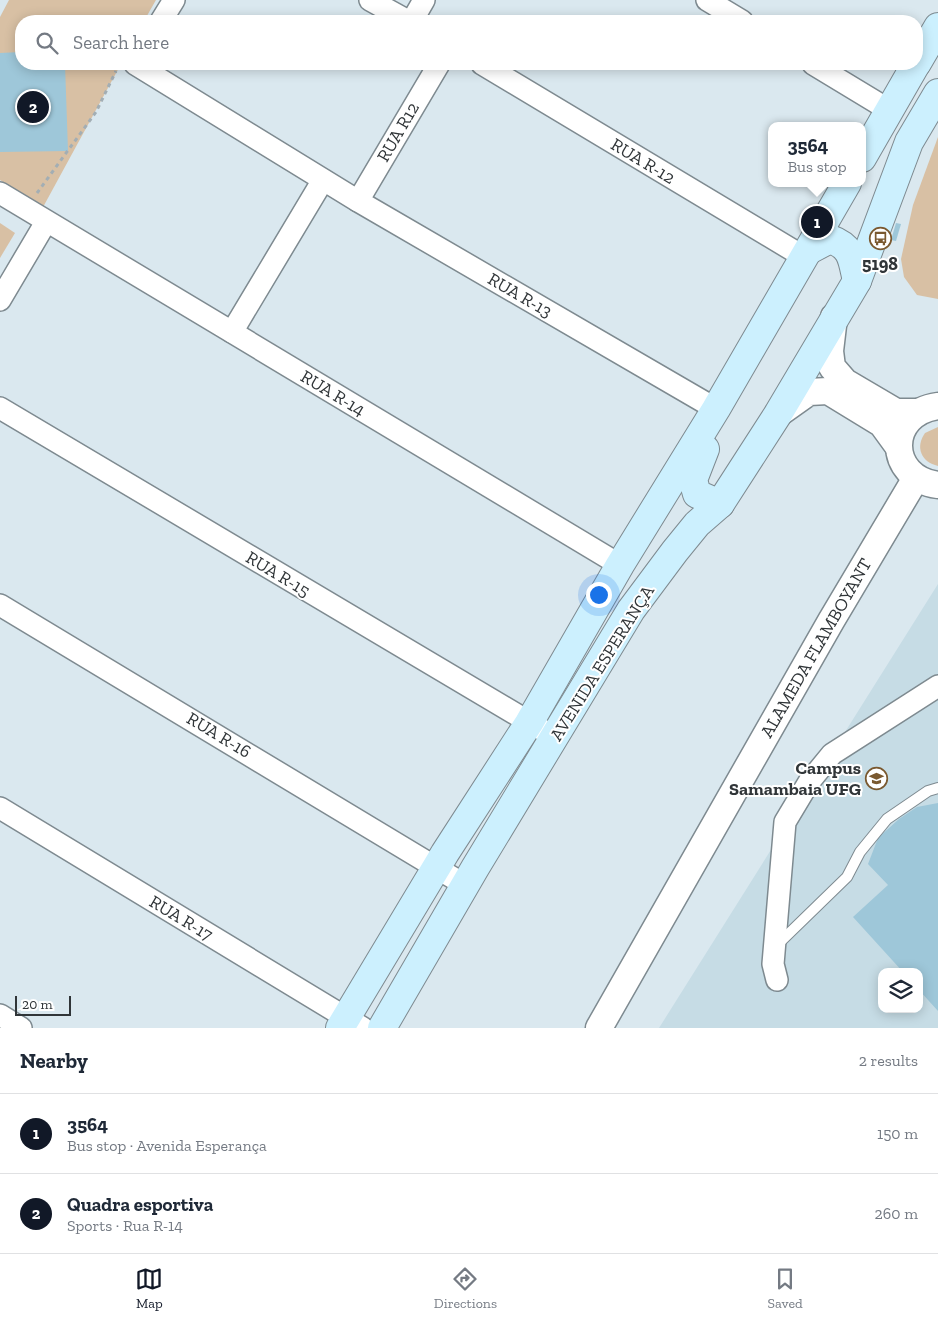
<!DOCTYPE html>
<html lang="en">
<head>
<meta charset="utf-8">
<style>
  body { margin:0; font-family:"Zilla Slab",serif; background:#f2f2f3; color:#1f2937 }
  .controls { position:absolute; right:15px; bottom:15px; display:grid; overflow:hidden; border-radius:10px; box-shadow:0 2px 12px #0003 }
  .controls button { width:45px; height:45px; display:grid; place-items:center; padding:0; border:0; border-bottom:1px solid #e0e1e3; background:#fff; color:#1f2937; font:25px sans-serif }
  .scale { position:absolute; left:15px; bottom:12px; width:56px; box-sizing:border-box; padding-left:5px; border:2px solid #303538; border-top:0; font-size:14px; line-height:18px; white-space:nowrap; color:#303538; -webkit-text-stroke:4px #fff; paint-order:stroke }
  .you { position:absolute; left:598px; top:594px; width:18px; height:18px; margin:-12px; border:4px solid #fff; border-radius:50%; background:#1a73e8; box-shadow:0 0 0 8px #1a73e833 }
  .badge { display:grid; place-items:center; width:32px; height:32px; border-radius:50%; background:#111827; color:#fff; font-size:16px; font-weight:700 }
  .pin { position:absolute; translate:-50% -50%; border:2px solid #fff; box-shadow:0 1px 5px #0006 }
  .popup { position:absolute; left:768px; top:122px; width:98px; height:65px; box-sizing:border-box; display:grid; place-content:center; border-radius:10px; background:#fff; filter:drop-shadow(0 1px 4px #0005); font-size:16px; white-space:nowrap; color:#747a83 }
  .popup b { font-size:19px; color:#1f2937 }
  .popup::after { content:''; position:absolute; left:50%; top:100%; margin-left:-10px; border:10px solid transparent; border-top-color:#fff }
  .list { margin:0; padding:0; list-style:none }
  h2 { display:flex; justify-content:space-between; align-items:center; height:65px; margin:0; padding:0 20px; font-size:21px }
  h2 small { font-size:16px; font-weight:400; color:#747a83 }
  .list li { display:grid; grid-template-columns:32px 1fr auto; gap:15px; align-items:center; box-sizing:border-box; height:80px; padding:0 20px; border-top:1px solid #e0e1e3 }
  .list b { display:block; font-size:19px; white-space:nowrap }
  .list p { margin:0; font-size:16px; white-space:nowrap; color:#747a83 }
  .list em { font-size:16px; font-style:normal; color:#747a83 }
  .icon { flex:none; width:28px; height:28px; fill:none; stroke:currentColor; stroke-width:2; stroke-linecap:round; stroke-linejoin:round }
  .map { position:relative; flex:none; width:938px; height:1028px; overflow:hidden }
  .search { position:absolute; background:#fff; box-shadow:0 2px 12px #0003; left:15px; right:15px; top:15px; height:55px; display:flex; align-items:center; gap:12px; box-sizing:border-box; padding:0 18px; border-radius:20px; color:#747a83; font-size:19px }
  .sheet { height:225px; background:#fff }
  nav { display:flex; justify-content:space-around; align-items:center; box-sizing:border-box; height:70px; border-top:1px solid #e0e1e3; background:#fff; font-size:14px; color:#747a83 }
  nav a { display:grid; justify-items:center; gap:2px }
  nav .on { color:#111827 }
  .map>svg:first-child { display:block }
  .built { fill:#c6dce5; fill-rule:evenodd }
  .green { fill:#d8c0a4 }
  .building { fill:#9ec7d9 }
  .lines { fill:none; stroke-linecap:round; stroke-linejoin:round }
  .service-casing { stroke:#7e8a90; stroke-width:12 }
  .minor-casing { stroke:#7e8a90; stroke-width:24 }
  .tertiary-casing { stroke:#7e8a90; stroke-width:29 }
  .secondary-casing { stroke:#7e8a90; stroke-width:30 }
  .path { stroke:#a3aeb4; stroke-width:3; stroke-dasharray:4 4; stroke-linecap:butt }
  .service { stroke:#fff; stroke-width:10 }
  .minor { stroke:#fff; stroke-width:21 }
  .tertiary { stroke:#fff; stroke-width:26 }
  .secondary { stroke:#ccf0fe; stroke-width:28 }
  .labels { text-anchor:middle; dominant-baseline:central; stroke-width:4; stroke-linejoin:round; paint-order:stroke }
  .street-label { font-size:18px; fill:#303538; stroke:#fff }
  .poi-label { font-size:18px; font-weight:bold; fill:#303538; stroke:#fff }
</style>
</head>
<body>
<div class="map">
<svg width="938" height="1028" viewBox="0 0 938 1028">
  <rect width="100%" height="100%" fill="#dae8ef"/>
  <path class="built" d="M938 584V1028H659ZM882 972H919V1009H882Z"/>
  <g class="green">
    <polygon points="9,0 156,0 144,21 21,21 21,64 121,64 42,209 0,180 0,17"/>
    <polygon points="938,137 938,299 917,295 904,277 901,259 913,205"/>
    <polygon points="0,223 15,233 0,258"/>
    <path d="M938 427V466C921 462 915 447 925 433Z"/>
  </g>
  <g class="building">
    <polygon points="21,52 21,64 65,64 68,151 0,152 0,53"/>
    <polygon points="896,223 901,224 896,241 891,240"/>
    <polygon points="938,803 938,1011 919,990 919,972 903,972 853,917 888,885 868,864 878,838 899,819 917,807"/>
  </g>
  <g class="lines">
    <defs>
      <polyline id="service" points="776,946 847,877 860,852 887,819 928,791 938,788"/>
      <g id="minor">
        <polyline points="370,0 408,21"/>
        <polyline points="707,0 742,21"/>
        <polyline points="161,21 174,0"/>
        <polyline points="412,21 424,0"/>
        <polyline points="135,64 358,201 716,409"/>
        <polyline points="482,64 804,257"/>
        <polyline points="813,64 889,110"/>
        <polyline points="0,193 620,565"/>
        <polyline points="358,201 439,64"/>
        <polyline points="0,300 46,222"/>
        <polyline points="232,332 323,180"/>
        <polyline points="0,408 556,738"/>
        <polyline points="0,605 465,885"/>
        <polyline points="0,808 363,1028"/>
        <polyline points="777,980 773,964 785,822 809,782 832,754 938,686"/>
        <polyline points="0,1015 21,1028"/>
      </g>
      <g id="tertiary">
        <polyline points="834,317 830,351 832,367 845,382 896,412 916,412"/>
        <path d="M938 406C886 413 886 478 938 485"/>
        <polyline points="778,414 809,392 828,391 882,424 898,446"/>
        <polyline points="599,1028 831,621 916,478"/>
      </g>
      <g id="secondary">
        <polyline points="917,63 938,27"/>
        <polyline points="862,158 916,64"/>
        <path d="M809 250 830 239C853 247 852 260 857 281"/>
        <polyline points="705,449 693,480 697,494 720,504"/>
        <polyline points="340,1028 445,853 529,723 620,565 716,409 847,183"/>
        <polyline points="382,1028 475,868 631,610 675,551 697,524 720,504 778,414 857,281 909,142 938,93"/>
      </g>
    </defs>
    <use href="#service" class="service-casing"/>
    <use href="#minor" class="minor-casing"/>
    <use href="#tertiary" class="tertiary-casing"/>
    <use href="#secondary" class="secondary-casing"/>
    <polyline class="path" points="37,193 96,112 116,71"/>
    <use href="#service" class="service"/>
    <use href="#minor" class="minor"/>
    <use href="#tertiary" class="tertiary"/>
    <use href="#secondary" class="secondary"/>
  </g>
  <defs>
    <symbol id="bus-ring" viewBox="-11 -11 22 22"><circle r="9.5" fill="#fff" stroke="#7a5930" stroke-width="1.5"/><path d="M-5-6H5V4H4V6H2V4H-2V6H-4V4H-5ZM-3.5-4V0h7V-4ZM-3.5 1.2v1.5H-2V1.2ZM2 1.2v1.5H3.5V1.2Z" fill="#7a5930"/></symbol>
    <symbol id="university-ring" viewBox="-11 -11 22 22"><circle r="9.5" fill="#fff" stroke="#7a5930" stroke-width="1.5"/><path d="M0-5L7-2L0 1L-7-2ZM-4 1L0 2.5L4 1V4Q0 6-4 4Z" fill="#7a5930"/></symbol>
  </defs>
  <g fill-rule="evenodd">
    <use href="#bus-ring" x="868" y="226" width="25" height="25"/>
    <use href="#university-ring" x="864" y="766" width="25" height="25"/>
  </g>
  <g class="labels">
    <g class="street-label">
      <text transform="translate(398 132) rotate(-60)">RUA R12</text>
      <text transform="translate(643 161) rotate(31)">RUA R-12</text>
      <text transform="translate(520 295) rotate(30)">RUA R-13</text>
      <text transform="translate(333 393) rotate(31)">RUA R-14</text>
      <text transform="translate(278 574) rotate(31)">RUA R-15</text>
      <text transform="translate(816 648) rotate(-60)">ALAMEDA FLAMBOYANT</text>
      <text transform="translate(602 663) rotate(-58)">AVENIDA ESPERANÇA</text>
      <text transform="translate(219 735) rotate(31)">RUA R-16</text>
      <text transform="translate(181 918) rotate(31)">RUA R-17</text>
    </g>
    <g class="poi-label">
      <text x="880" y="264">5198</text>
      <text x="861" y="768" text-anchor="end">Campus<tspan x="861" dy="21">Samambaia UFG</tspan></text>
    </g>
  </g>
</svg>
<div class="controls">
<button><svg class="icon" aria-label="layers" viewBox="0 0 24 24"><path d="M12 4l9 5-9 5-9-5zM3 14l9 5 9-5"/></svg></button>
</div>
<div class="scale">20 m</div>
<div class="you"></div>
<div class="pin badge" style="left:817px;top:222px">1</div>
<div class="popup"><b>3564</b>Bus stop</div>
<div class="pin badge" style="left:33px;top:107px">2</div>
<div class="search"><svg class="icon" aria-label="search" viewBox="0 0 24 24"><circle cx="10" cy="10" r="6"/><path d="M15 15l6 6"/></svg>Search here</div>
</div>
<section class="sheet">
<h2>Nearby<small>2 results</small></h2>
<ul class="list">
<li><span class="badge">1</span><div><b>3564</b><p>Bus stop · Avenida Esperança</p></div><em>150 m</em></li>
<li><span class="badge">2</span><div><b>Quadra esportiva</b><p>Sports · Rua R-14</p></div><em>260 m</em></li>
</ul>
</section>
<nav>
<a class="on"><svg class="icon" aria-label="map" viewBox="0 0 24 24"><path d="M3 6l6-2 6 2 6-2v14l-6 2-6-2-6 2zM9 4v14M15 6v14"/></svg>Map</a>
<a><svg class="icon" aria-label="directions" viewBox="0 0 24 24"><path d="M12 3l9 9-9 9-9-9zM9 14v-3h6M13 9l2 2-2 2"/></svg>Directions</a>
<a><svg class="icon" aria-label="saved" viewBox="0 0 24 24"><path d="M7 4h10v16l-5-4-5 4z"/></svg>Saved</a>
</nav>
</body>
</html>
